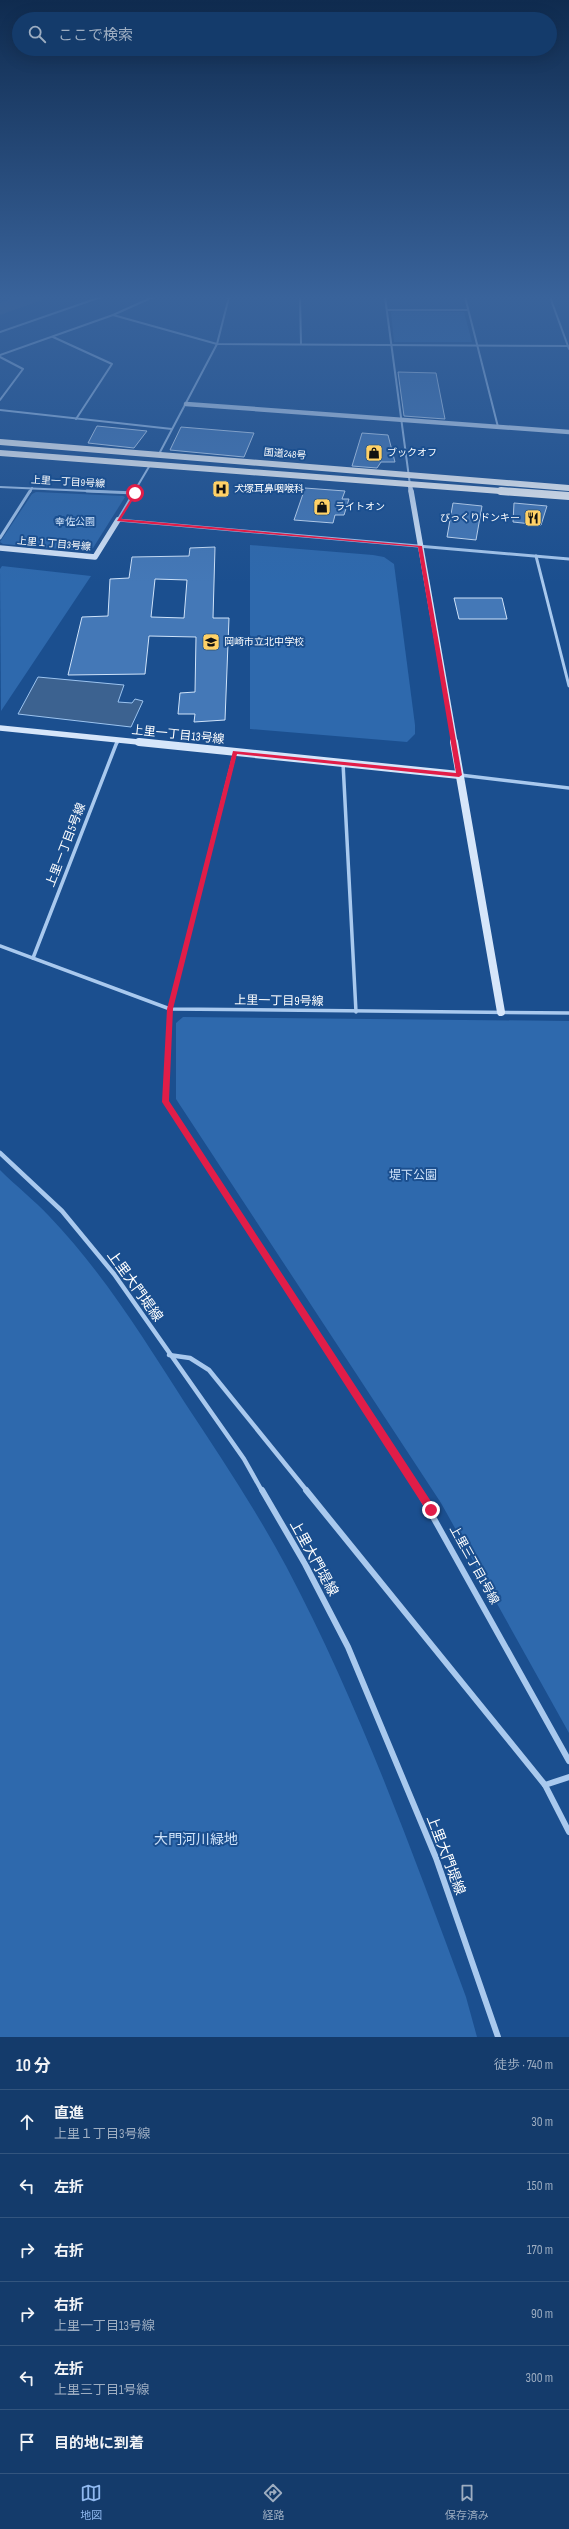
<!DOCTYPE html>
<html lang="ja">
<head>
<meta charset="utf-8">
<style>
  body { margin:0; font-family:"Sofia Sans Condensed","Noto Sans JP",sans-serif; background:#214673; color:#f1f3f6 }
  .stop { position:absolute; width:12px; height:12px; margin:-9px; border:3px solid #e11d48; border-radius:50%; background:#fff }
  .stop.end { background:#e11d48; border-color:#fff; box-shadow:0 1px 4px #0008 }
  .list { margin:0; padding:0; list-style:none }
  h2 { display:flex; justify-content:space-between; align-items:center; height:52px; margin:0; padding:0 16px; font-size:17px }
  h2 small { font-size:13px; font-weight:400; color:#9dadc1 }
  .list li { display:grid; grid-template-columns:26px 1fr auto; gap:12px; align-items:center; box-sizing:border-box; height:64px; padding:0 16px; border-top:1px solid #33557e }
  .list b { display:block; font-size:15px; white-space:nowrap }
  .list p { margin:0; font-size:13px; white-space:nowrap; color:#9dadc1 }
  .list em { font-size:13px; font-style:normal; color:#9dadc1 }
  .icon { flex:none; width:22px; height:22px; fill:none; stroke:currentColor; stroke-width:2; stroke-linecap:round; stroke-linejoin:round }
  .map { position:relative; flex:none; width:569px; height:2037px; overflow:hidden }
  .search { position:absolute; background:#143b6b; box-shadow:0 4px 16px #0002; left:12px; right:12px; top:12px; height:44px; display:flex; align-items:center; gap:10px; box-sizing:border-box; padding:0 14px; border-radius:22px; color:#9dadc1; font-size:15px }
  .sheet { height:436px; background:#143b6b }
  nav { display:flex; justify-content:space-around; align-items:center; box-sizing:border-box; height:56px; border-top:1px solid #33557e; background:#143b6b; font-size:11px; color:#9dadc1 }
  nav a { display:grid; justify-items:center; gap:2px }
  nav .on { color:#90b9f0 }
  .map>svg:first-child { display:block }
  .green { fill:#2e69ad }
  .water { fill:#3c6290; stroke:#9cc4f0 }
  .lines { fill:none; stroke-linecap:round; stroke-linejoin:round }
  .river { fill:#3c6290; fill-rule:evenodd }
  .building { fill:#4478b7; stroke:#cfe3fa; fill-rule:evenodd }
  .street-far4 { stroke:#a9c9ee; stroke-width:2 }
  .street-far3 { stroke:#a9c9ee; stroke-width:3 }
  .street-far2 { stroke:#a9c9ee; stroke-width:3.5 }
  .street-far1 { stroke:#a9c9ee; stroke-width:4.5 }
  .street { stroke:#a9c9ee; stroke-width:6 }
  .secondary-far2 { stroke:#d6e6fa; stroke-width:4.5 }
  .secondary-far1 { stroke:#d6e6fa; stroke-width:5.5 }
  .secondary { stroke:#d6e6fa; stroke-width:8 }
  .highway-far1 { stroke:#fff; stroke-width:6 }
  .highway { stroke:#fff; stroke-width:8 }
  .route { fill:#e11d48 }
  .labels { text-anchor:middle; dominant-baseline:central; stroke-width:4; stroke-linejoin:round; paint-order:stroke }
  .far-poi-label { font-size:10px; fill:#fff; stroke:#1b4f8f; text-anchor:start }
  .far-street-label { font-size:10px; fill:#fff; stroke:#1b4f8f }
  .far-park-label { font-size:10px; fill:#cfe3fa; stroke:#1b4f8f }
  .street-label { font-size:12px; fill:#fff; stroke:#1b4f8f }
  .park-label { font-size:12px; fill:#cfe3fa; stroke:#1b4f8f }
  .near-street-label { font-size:14px; fill:#fff; stroke:#1b4f8f }
  .near-park-label { font-size:14px; fill:#cfe3fa; stroke:#1b4f8f }
</style>
</head>
<body>
<div class="map">
<svg width="569" height="2037" viewBox="0 0 569 2037">
  <rect width="100%" height="100%" fill="#1b4f8f"/>
  <g class="green">
    <polygon points="394,311 464,312 472,342 394,342 391,312"/>
    <polygon points="36,492 123,496 125,497 93,548 84,551 3,544 0,542 32,494"/>
    <polygon points="250,545 373,555 384,557 394,564 415,725 415,734 407,742 250,729"/>
    <polygon points="2,566 91,576 1,711 0,569"/>
    <polygon points="183,1017 569,1021 569,1733 441,1503 176,1099 176,1023"/>
    <path d="M0 1170C16 1186 34 1200 49 1216 102 1271 144 1339 185 1403 220 1456 256 1510 286 1566 359 1704 412 1851 466 1997L477 2037H0Z"/>
  </g>
  <polygon class="water" points="38,677 124,685 118,702 132,703 135,699 143,701 131,727 18,714"/>
  <g class="lines">
    <polygon class="river" points="15,297 43,297 40,301 0,315 0,303"/>
  </g>
  <g class="building">
    <polygon points="398,372 436,373 445,419 404,416"/>
    <polygon points="97,426 147,431 134,448 88,443"/>
    <polygon points="181,427 254,433 244,457 170,450"/>
    <polygon points="362,433 388,435 395,462 381,462 377,468 352,466"/>
    <polygon points="305,488 345,491 342,499 349,499 344,515 335,515 333,523 294,520"/>
    <polygon points="453,503 482,506 476,540 447,537"/>
    <polygon points="514,503 547,506 541,525 513,522"/>
    <path d="M215 547 213 618H229L225 720 194 722 195 714H178L180 693 195 692 196 637 149 636 145 674 68 675 82 617 108 616 110 579 129 578 132 557 189 556 190 548ZM155 579 187 580 184 618 151 617Z"/>
    <polygon points="454,598 502,598 507,619 459,619"/>
  </g>
  <g class="lines">
    <g class="street-far4">
      <polyline points="300,297 301,344"/>
      <polyline points="385,297 410,485"/>
      <polyline points="465,297 498,427"/>
      <polyline points="550,297 569,349"/>
      <polyline points="387,310 468,310"/>
      <polyline points="113,315 217,344 569,346"/>
      <polyline points="0,332 101,297"/>
      <polyline points="53,337 112,364 76,419"/>
      <polyline points="0,355 113,315 153,297"/>
      <polyline points="0,357 23,369 0,400"/>
      <polyline points="0,410 172,429"/>
      <polyline points="159,454 217,344 229,297"/>
      <polyline points="0,487 110,492"/>
      <polyline points="30,492 32,488"/>
      <polyline points="134,492 150,465"/>
    </g>
    <g class="street-far3">
      <polyline points="87,491 135,493"/>
      <polyline points="135,491 118,520 569,559"/>
      <polyline points="0,538 30,491"/>
      <polyline points="536,556 569,686"/>
      <polyline points="117,743 118,740"/>
    </g>
    <g class="street-far2">
      <polyline points="343,763 356,1012"/>
      <polyline points="460,775 569,788"/>
      <polyline points="0,946 170,1009 569,1013"/>
      <polyline points="33,958 117,742"/>
      <polyline points="167,1069 170,1009 235,752"/>
    </g>
    <g class="street-far1">
      <polyline points="167,1068 166,1102 419,1491"/>
      <polyline points="0,1153 62,1211 114,1274 244,1459 262,1491"/>
      <polyline points="169,1355 190,1358 209,1370 307,1491"/>
    </g>
    <g class="street">
      <polyline points="262,1490 305,1564 348,1647 436,1858 498,2037"/>
      <polyline points="306,1490 545,1785 569,1832"/>
      <polyline points="418,1490 569,1761"/>
      <polyline points="545,1785 569,1777"/>
    </g>
    <g class="secondary-far2">
      <polyline points="186,404 569,432"/>
      <polyline points="410,485 411,492"/>
    </g>
    <g class="secondary-far1">
      <polyline points="411,491 455,743"/>
      <polyline points="0,548 95,557 118,520"/>
      <polyline points="0,728 148,743"/>
    </g>
    <g class="secondary">
      <polyline points="139,742 459,775"/>
      <polyline points="454,742 501,1012"/>
    </g>
    <g class="highway-far1">
      <polyline points="0,442 569,488"/>
      <polyline points="0,453 514,492"/>
    </g>
    <polyline class="highway" points="501,491 569,496"/>
  </g>
  <linearGradient id="sky" x2="0" y2="1"><stop stop-color="#0f2b4f"/><stop offset="0.51" stop-color="#39639b"/><stop offset="1" stop-color="#39639b" stop-opacity="0"/></linearGradient>
  <rect width="569" height="583" fill="url(#sky)"/>
  <polygon class="route" points="135,492 137,493 121,519 422,546 462,775 459,777 237,754 173,1009 169,1101 434,1506 436,1510 431,1514 428,1513 162,1102 167,1009 233,751 456,773 418,547 117,521"/>
  <defs>
    <symbol id="shop-square" viewBox="-11 -11 22 22"><rect x="-9" y="-9" width="18" height="18" rx="4" fill="#ffd166" stroke="#1b4f8f"/><path d="M-5-2.5h2.3a2.7 3.5 0 0 1 5.4 0H5L5.5 6h-11ZM-1.5-2.5h3a1.5 2.3 0 0 0-3 0Z" fill="#111"/></symbol>
    <symbol id="hospital-square" viewBox="-11 -11 22 22"><rect x="-9" y="-9" width="18" height="18" rx="4" fill="#ffd166" stroke="#1b4f8f"/><path d="M-5-5h3v3.5h4V-5h3V5h-3V1.5h-4V5h-3Z" fill="#111"/></symbol>
    <symbol id="restaurant-square" viewBox="-11 -11 22 22"><rect x="-9" y="-9" width="18" height="18" rx="4" fill="#ffd166" stroke="#1b4f8f"/><path d="M-5-6h1v4h1v-4h1v4h1v-4h1v5L-1.5 .5V6h-2V.5L-5-1ZM5-6V6H3V1.5H1.5Q1.5-4 5-6Z" fill="#111"/></symbol>
    <symbol id="school-square" viewBox="-11 -11 22 22"><rect x="-9" y="-9" width="18" height="18" rx="4" fill="#ffd166" stroke="#1b4f8f"/><path d="M0-5L7-2L0 1L-7-2ZM-4 1L0 2.5L4 1V4Q0 6-4 4Z" fill="#111"/></symbol>
  </defs>
  <g fill-rule="evenodd">
    <use href="#shop-square" x="364" y="443" width="20" height="20"/>
    <use href="#hospital-square" x="211" y="479" width="20" height="20"/>
    <use href="#shop-square" x="312" y="497" width="20" height="20"/>
    <use href="#restaurant-square" x="523" y="508" width="20" height="20"/>
    <use href="#school-square" x="201" y="632" width="20" height="20"/>
  </g>
  <g class="labels">
    <g class="far-poi-label">
      <text x="387" y="453">ブックオフ</text>
      <text x="234" y="489">犬塚耳鼻咽喉科</text>
      <text x="335" y="507">ライトオン</text>
      <text x="520" y="518" text-anchor="end">びっくりドンキー</text>
      <text x="224" y="642">岡崎市立北中学校</text>
    </g>
    <g class="far-street-label">
      <text transform="translate(285 454) rotate(5)">国道248号</text>
      <text transform="translate(68 482) rotate(3)">上里一丁目9号線</text>
      <text transform="translate(54 544) rotate(5)">上里１丁目3号線</text>
    </g>
    <g class="far-park-label">
      <text x="75" y="522">幸佐公園</text>
    </g>
    <g class="street-label">
      <text transform="translate(178 735) rotate(6)">上里一丁目13号線</text>
      <text transform="translate(66 845) rotate(-69)">上里一丁目5号線</text>
      <text transform="translate(279 1001) rotate(1)">上里一丁目9号線</text>
      <text transform="translate(474 1565) rotate(61)">上里三丁目1号線</text>
    </g>
    <g class="park-label">
      <text x="413" y="1175">堤下公園</text>
    </g>
    <g class="near-street-label">
      <text transform="translate(135 1286) rotate(54)">上里大門堤線</text>
      <text transform="translate(314 1558) rotate(61)">上里大門堤線</text>
      <text transform="translate(446 1855) rotate(69)">上里大門堤線</text>
    </g>
    <g class="near-park-label">
      <text x="196" y="1839">大門河川緑地</text>
    </g>
  </g>
</svg>
<div class="stop" style="left:135px;top:493px"></div>
<div class="stop end" style="left:431px;top:1510px"></div>
<div class="search"><svg class="icon" aria-label="search" viewBox="0 0 24 24"><circle cx="10" cy="10" r="6"/><path d="M15 15l6 6"/></svg>ここで検索</div>
</div>
<section class="sheet">
<h2>10 分<small>徒歩 · 740 m</small></h2>
<ul class="list">
<li><svg class="icon" aria-label="ahead" viewBox="0 0 24 24"><path d="M12 20V5M6 11l6-6 6 6"/></svg><div><b>直進</b><p>上里１丁目3号線</p></div><em>30 m</em></li>
<li><svg class="icon" aria-label="left" viewBox="0 0 24 24"><path d="M17 20v-9H6M10 6l-5 5 5 5"/></svg><div><b>左折</b></div><em>150 m</em></li>
<li><svg class="icon" aria-label="right" viewBox="0 0 24 24"><path d="M7 20v-9h11M14 6l5 5-5 5"/></svg><div><b>右折</b></div><em>170 m</em></li>
<li><svg class="icon" aria-label="right" viewBox="0 0 24 24"><path d="M7 20v-9h11M14 6l5 5-5 5"/></svg><div><b>右折</b><p>上里一丁目13号線</p></div><em>90 m</em></li>
<li><svg class="icon" aria-label="left" viewBox="0 0 24 24"><path d="M17 20v-9H6M10 6l-5 5 5 5"/></svg><div><b>左折</b><p>上里三丁目1号線</p></div><em>300 m</em></li>
<li><svg class="icon" aria-label="arrive" viewBox="0 0 24 24"><path d="M6 21V4h12l-3 4 3 4H6"/></svg><div><b>目的地に到着</b></div></li>
</ul>
</section>
<nav>
<a class="on"><svg class="icon" aria-label="map" viewBox="0 0 24 24"><path d="M3 6l6-2 6 2 6-2v14l-6 2-6-2-6 2zM9 4v14M15 6v14"/></svg>地図</a>
<a><svg class="icon" aria-label="directions" viewBox="0 0 24 24"><path d="M12 3l9 9-9 9-9-9zM9 14v-3h6M13 9l2 2-2 2"/></svg>経路</a>
<a><svg class="icon" aria-label="saved" viewBox="0 0 24 24"><path d="M7 4h10v16l-5-4-5 4z"/></svg>保存済み</a>
</nav>
</body>
</html>
